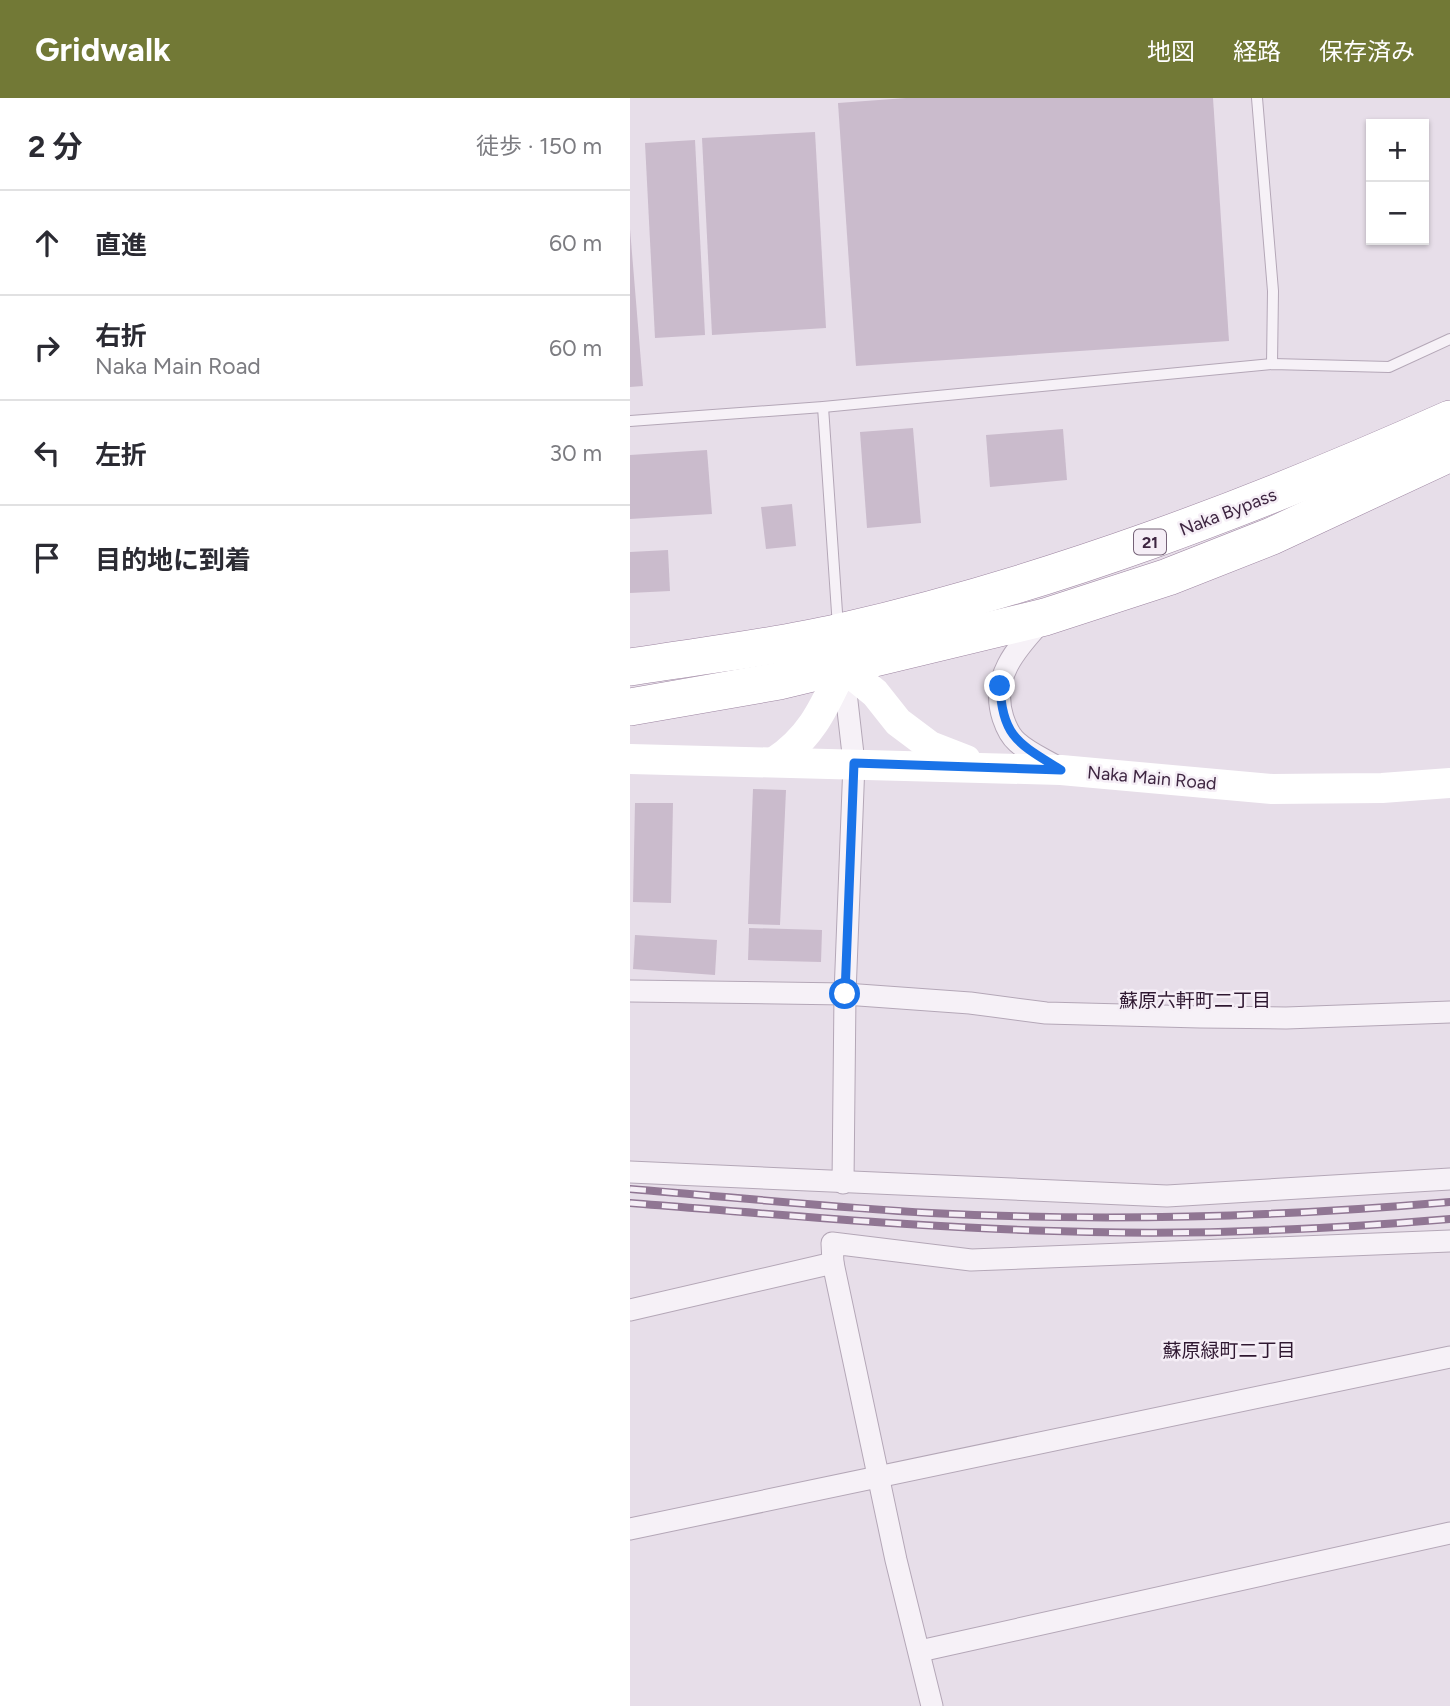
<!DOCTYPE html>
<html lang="ja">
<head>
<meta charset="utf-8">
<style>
  body { margin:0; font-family:Figtree,"Noto Sans JP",sans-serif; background:#f2f2f3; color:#2b2b33 }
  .controls { position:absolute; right:21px; top:21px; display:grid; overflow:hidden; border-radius:0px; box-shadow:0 2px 5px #0004 }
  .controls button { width:63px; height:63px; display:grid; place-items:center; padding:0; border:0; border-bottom:2px solid #e1e1e2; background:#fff; color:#2b2b33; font:35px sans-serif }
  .stop { position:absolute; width:21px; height:21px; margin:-16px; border:5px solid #1a73e8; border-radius:50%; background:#fff }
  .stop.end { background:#1a73e8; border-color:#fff; box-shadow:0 2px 7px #0008 }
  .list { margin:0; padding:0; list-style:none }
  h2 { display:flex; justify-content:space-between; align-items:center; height:91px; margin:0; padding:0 28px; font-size:30px }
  h2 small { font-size:23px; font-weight:400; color:#7c7c81 }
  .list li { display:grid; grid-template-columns:46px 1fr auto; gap:21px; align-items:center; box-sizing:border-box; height:105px; padding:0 28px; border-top:2px solid #e1e1e2 }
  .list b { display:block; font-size:26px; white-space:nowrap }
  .list p { margin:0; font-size:23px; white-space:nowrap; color:#7c7c81 }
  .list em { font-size:23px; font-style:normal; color:#7c7c81 }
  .icon { flex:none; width:38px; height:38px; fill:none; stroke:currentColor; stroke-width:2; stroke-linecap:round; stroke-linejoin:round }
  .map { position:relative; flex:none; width:820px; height:1608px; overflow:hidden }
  header { display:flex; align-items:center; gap:42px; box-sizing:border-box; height:98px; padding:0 35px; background:#727936; color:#fff }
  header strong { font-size:33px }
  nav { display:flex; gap:38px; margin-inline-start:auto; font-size:24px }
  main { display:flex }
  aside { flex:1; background:#fff }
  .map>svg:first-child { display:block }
  .building { fill:#cabbcc }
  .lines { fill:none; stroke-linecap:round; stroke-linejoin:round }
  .lane-casing { stroke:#b4a7b7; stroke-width:12 }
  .street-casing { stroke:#b4a7b7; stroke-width:23 }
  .highway-casing { stroke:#9c84a0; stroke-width:38 }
  .lane { stroke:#f6f1f7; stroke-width:10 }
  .street { stroke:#f6f1f7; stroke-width:21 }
  .secondary { stroke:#fff; stroke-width:30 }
  .highway { stroke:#fff; stroke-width:37 }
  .rail-casing { stroke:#907693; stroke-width:8 }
  .rail { stroke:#f5eef6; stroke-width:5; stroke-dasharray:16; stroke-linecap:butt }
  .route { stroke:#1a73e8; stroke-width:9 }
  .labels { text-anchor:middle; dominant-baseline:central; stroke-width:5; stroke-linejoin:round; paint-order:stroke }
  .shield { fill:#f5eef6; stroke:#756277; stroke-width:2 }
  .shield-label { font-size:16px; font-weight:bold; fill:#3e2641 }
  .street-label { font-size:18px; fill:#3e2641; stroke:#f5eef6 }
  .neighbourhood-label { font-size:19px; fill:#2f1831; stroke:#f5eef6 }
</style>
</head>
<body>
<header>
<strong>Gridwalk</strong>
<nav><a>地図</a><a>経路</a><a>保存済み</a></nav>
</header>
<main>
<aside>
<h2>2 分<small>徒歩 · 150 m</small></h2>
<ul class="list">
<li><svg class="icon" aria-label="ahead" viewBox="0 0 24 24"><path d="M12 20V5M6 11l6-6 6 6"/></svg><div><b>直進</b></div><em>60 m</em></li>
<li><svg class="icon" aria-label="right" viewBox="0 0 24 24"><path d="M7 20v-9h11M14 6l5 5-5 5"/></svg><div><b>右折</b><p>Naka Main Road</p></div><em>60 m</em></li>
<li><svg class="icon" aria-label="left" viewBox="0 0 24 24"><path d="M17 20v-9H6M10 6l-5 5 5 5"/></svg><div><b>左折</b></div><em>30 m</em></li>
<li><svg class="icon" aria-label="arrive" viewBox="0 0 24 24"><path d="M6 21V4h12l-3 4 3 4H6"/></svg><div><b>目的地に到着</b></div></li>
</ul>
</aside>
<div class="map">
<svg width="820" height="1608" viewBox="0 0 820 1608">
  <rect width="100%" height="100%" fill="#e7dee9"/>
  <g class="building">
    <polygon points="276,0 583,0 599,243 226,268 208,5"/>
    <polygon points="185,34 196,230 82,237 72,40"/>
    <polygon points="65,42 75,237 25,240 15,45"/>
    <polygon points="0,131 13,288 0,289"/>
    <polygon points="283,330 291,425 237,430 230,334"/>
    <polygon points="433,331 437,382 360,389 356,337"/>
    <polygon points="77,352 82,416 0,421 0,357"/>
    <polygon points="162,406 166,448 136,451 131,409"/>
    <polygon points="38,452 40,493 0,495 0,454"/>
    <polygon points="123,691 156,692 150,827 118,826"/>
    <polygon points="5,705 43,705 41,805 3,804"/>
    <polygon points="119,830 192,832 191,864 118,862"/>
    <polygon points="5,837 87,842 85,877 3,871"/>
  </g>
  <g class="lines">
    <defs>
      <g id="lane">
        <polyline points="627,0 643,193 642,266"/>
        <polyline points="193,309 208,529"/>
        <polyline points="0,323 193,309 642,266 759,269 820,241"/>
      </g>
      <g id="street">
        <path d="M411 524C386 551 360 580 373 620 376 629 380 638 387 644 399 655 416 662 429 670"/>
        <polyline points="213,568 224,665 215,896 213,1085"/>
        <polyline points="0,893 215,896 340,905 416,915 570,919 656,920 820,914"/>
        <polyline points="0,1074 537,1098 820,1081"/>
        <polyline points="0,1212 203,1165"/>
        <polyline points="0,1431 820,1259"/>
        <polyline points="290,1553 820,1435"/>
        <polyline points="302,1608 266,1462 203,1165 202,1145 341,1162 820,1143"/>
      </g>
      <g id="highway">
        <path d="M0 569C69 558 141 550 210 534 420 486 623 409 820 321"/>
        <polyline points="0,609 149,583 415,519 538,479 642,438 820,355"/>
      </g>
    </defs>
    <use href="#lane" class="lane-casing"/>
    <use href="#street" class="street-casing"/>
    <use href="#highway" class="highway-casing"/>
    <use href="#lane" class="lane"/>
    <use href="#street" class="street"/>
    <g class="secondary">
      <polyline points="0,661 431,672 642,691 752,690 820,685"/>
      <path d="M144 664C182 639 194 609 213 569L245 595 268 624 300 648 336 662"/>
    </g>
    <use href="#highway" class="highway"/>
    <defs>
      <g id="rail">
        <path d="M0 1091C100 1099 201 1109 301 1115 474 1124 648 1119 820 1104"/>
        <path d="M0 1105C153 1117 306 1131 460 1134 579 1137 701 1131 820 1121"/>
      </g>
    </defs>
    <use href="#rail" class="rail-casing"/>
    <use href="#rail" class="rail"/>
  </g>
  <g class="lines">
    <path class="route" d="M215 896 224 665 431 672C390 646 372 640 370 588"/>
  </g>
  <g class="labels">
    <rect class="shield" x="504" y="431.5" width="32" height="25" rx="5"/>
    <g class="shield-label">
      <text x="520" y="444">21</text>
    </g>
    <g class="street-label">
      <text transform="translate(598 414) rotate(-21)">Naka Bypass</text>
      <text transform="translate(522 680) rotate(5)">Naka Main Road</text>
    </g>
    <g class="neighbourhood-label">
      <text x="565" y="902">蘇原六軒町二丁目</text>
      <text x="599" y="1252">蘇原緑町二丁目</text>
    </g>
  </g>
</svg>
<div class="controls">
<button>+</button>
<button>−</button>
</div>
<div class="stop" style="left:215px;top:896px"></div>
<div class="stop end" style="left:370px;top:588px"></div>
</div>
</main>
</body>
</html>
